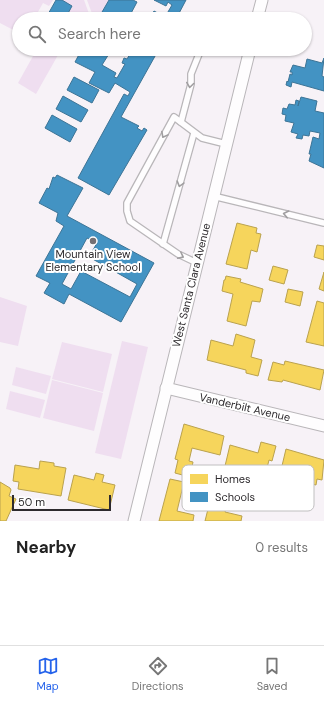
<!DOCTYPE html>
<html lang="en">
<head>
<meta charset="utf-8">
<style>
  body { margin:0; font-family:"DM Sans",sans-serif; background:#f2f2f2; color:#222 }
  .scale { position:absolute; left:12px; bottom:10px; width:99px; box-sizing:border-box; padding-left:4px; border:2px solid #2d2a2d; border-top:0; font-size:11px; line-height:14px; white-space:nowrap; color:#2d2a2d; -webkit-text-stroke:3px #fff; paint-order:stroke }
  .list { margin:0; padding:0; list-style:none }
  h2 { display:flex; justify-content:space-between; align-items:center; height:52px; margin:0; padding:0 16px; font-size:17px }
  h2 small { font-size:13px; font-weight:400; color:#767676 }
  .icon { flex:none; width:22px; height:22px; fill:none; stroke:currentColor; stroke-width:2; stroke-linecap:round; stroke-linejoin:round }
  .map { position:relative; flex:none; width:324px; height:521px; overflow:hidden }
  .search { position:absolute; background:#fff; box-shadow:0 1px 3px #0004; left:12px; right:12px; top:12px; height:44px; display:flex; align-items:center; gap:10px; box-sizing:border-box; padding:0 14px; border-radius:22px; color:#767676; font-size:15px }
  .sheet { height:124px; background:#fff }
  nav { display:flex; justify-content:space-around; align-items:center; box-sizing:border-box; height:56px; border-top:1px solid #e0e0e0; background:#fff; font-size:11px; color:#767676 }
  nav a { display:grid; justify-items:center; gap:2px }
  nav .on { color:#2563eb }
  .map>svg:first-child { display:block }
  .green { fill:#efdef0 }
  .homes { fill:#f6d55c; stroke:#baa24e }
  .schools { fill:#4393c3; stroke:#3c7496; fill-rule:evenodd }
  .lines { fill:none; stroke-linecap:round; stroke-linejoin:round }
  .service-casing { stroke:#b9b6b9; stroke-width:8 }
  .minor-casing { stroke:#b9b6b9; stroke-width:13 }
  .service { stroke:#fefdfe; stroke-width:5.5 }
  .minor { stroke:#fefdfe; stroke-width:11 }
  .oneway { stroke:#a09ea0 }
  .poi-dot { fill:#747074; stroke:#fff; stroke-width:1.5 }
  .labels { text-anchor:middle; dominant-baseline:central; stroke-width:4; stroke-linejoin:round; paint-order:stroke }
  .poi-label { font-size:11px; fill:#2d2a2d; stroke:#fff }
  .street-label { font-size:11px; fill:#2d2a2d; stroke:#fff }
  .key { fill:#fff; stroke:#c0bfc0; stroke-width:1 }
  .key-label { font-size:11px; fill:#2d2a2d }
</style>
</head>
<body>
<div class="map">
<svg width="324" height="521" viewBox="0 0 324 521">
  <rect width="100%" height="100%" fill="#f7f2f7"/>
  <g class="green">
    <polygon points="0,0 53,0 49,6 43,3 34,19 19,19 19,33 0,23"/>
    <polygon points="59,0 84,0 91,19 65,19"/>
    <polygon points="87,0 109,0 98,19 94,19"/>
    <polygon points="37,49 48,49 58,55 36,94 18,83"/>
    <polygon points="0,297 27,306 18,346 0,342"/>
    <polygon points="122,341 148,347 121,459 95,453"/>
    <polygon points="62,342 112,354 103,392 52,379"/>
    <polygon points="16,367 51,376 46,394 12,385"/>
    <polygon points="52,380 103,393 94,431 43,418"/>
    <polygon points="10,391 45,400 40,418 6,409"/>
  </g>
  <g class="homes">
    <polygon points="237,223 257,228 256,233 261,234 257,252 251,250 247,269 226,264"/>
    <polygon points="317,245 324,246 324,260 314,257"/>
    <polygon points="273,266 288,270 284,284 269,280"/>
    <polygon points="324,272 324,291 319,289"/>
    <polygon points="226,276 241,279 240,282 263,289 260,302 252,301 246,326 227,321 233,294 222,291 224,280 225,280"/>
    <polygon points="288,289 303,292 300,306 285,302"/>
    <polygon points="317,301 324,303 324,346 306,342"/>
    <polygon points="236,334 255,340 251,357 262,360 258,376 246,373 246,370 207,360 211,340 233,346"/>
    <polygon points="285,361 324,370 320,390 283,380 282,382 268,380 273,362 284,365"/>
    <polygon points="184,424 224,436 220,455 192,448 189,461 193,462 190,477 175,473 178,460 175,459"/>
    <polygon points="261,442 276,446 272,461 269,460 265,476 225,466 230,445 258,453"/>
    <polygon points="286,449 324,460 322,480 317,479 316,485 303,482 305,476 281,470"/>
    <polygon points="40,461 54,463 54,466 66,468 61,496 18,489 19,482 13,481 15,465 39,469"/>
    <polygon points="96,473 104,475 102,482 115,485 109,510 68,500 74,475 94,480"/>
    <polygon points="170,479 184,482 177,511 194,515 193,521 159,521"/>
    <polygon points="0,482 10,488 11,490 9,496 16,499 6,521 0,521"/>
    <polygon points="211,497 228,501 225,512 242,516 241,521 205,521"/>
  </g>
  <g class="schools">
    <polygon points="56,0 62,0 72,6 65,19 53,19 47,16"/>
    <polygon points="109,0 133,0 137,2 128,19 98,19"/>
    <polygon points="154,0 186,0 176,19 149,19 154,11 165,17 172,5 168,2 166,6"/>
    <polygon points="82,49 112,49 102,65 116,73 114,77 117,78 125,64 122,63 124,58 127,59 133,49 159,49 121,117 139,126 137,128 142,131 144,128 147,130 109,195 78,178 124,94 128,96 130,92 115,83 109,93 89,83 95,72 75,62"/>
    <polygon points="324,58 322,76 324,77 324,91 292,82 291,87 286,85 287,81 288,82 290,74 292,75 292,72 290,72 293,65 305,68 307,59 322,63"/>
    <polygon points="74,77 99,90 92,103 67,90"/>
    <polygon points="63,96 88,110 81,122 56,109"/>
    <polygon points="301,97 317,101 315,111 324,113 324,168 309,161 311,154 309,154 313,137 319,139 320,133 310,131 309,136 303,135 302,139 296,138 298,134 291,132 294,123 285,121 286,115 282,114 283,108 287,109 289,104 295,105 296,100 299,101 298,106"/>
    <polygon points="52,115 77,129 70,142 45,128"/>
    <path d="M57 175 83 188 67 216 154 263 121 322 69 294 64 304 44 293 50 283 36 276 64 226 56 221 58 213 39 203 47 188 49 189 53 177 55 178ZM87 238 97 243 89 257 137 284 130 297 81 271 71 289 62 284Z"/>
  </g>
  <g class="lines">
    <defs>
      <g id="service">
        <polyline points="181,122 191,84 191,74 201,49"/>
        <polyline points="213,196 324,223"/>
        <polyline points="163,244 194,133"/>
        <polyline points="197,263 178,254 130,221 127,211 127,203 174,117 202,138 226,144"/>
      </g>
      <g id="minor">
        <polyline points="257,19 262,0"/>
        <polyline points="166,388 324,426"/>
        <polyline points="134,521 250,49"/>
      </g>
    </defs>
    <use href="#service" class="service-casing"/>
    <use href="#minor" class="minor-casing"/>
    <use href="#service" class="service"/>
    <use href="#minor" class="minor"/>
  </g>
  <defs><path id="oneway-chevron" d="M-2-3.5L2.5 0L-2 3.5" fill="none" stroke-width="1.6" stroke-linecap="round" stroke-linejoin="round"/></defs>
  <g class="oneway">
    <use href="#oneway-chevron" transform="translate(190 85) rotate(98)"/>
    <use href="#oneway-chevron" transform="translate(164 135) rotate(118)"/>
    <use href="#oneway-chevron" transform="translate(180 184) rotate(106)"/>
    <use href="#oneway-chevron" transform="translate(286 214) rotate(-167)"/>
    <use href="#oneway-chevron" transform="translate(181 256) rotate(27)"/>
  </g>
  <circle class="poi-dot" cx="93" cy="241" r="4"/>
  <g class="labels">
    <g class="poi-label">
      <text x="93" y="254">Mountain View<tspan x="93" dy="13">Elementary School</tspan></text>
    </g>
    <g class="street-label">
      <text transform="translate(191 285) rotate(-76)">West Santa Clara Avenue</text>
      <text transform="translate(245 407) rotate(13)">Vanderbilt Avenue</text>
    </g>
  </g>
  <rect x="182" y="465" width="132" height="46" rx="6" class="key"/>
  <rect x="190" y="474" width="18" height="10" fill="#f6d55c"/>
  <rect x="190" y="492" width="18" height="10" fill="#4393c3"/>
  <g class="key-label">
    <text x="215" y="483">Homes</text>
    <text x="215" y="501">Schools</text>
  </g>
</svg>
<div class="scale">50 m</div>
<div class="search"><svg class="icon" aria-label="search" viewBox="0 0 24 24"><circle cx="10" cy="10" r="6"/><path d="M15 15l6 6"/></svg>Search here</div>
</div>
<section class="sheet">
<h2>Nearby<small>0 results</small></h2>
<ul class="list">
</ul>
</section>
<nav>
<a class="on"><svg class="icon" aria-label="map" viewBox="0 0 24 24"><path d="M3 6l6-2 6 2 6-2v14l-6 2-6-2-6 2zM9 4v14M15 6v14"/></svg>Map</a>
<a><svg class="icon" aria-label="directions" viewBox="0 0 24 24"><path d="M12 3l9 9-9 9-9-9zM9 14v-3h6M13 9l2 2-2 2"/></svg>Directions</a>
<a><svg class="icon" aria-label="saved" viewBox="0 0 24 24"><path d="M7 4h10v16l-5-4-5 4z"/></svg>Saved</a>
</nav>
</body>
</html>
